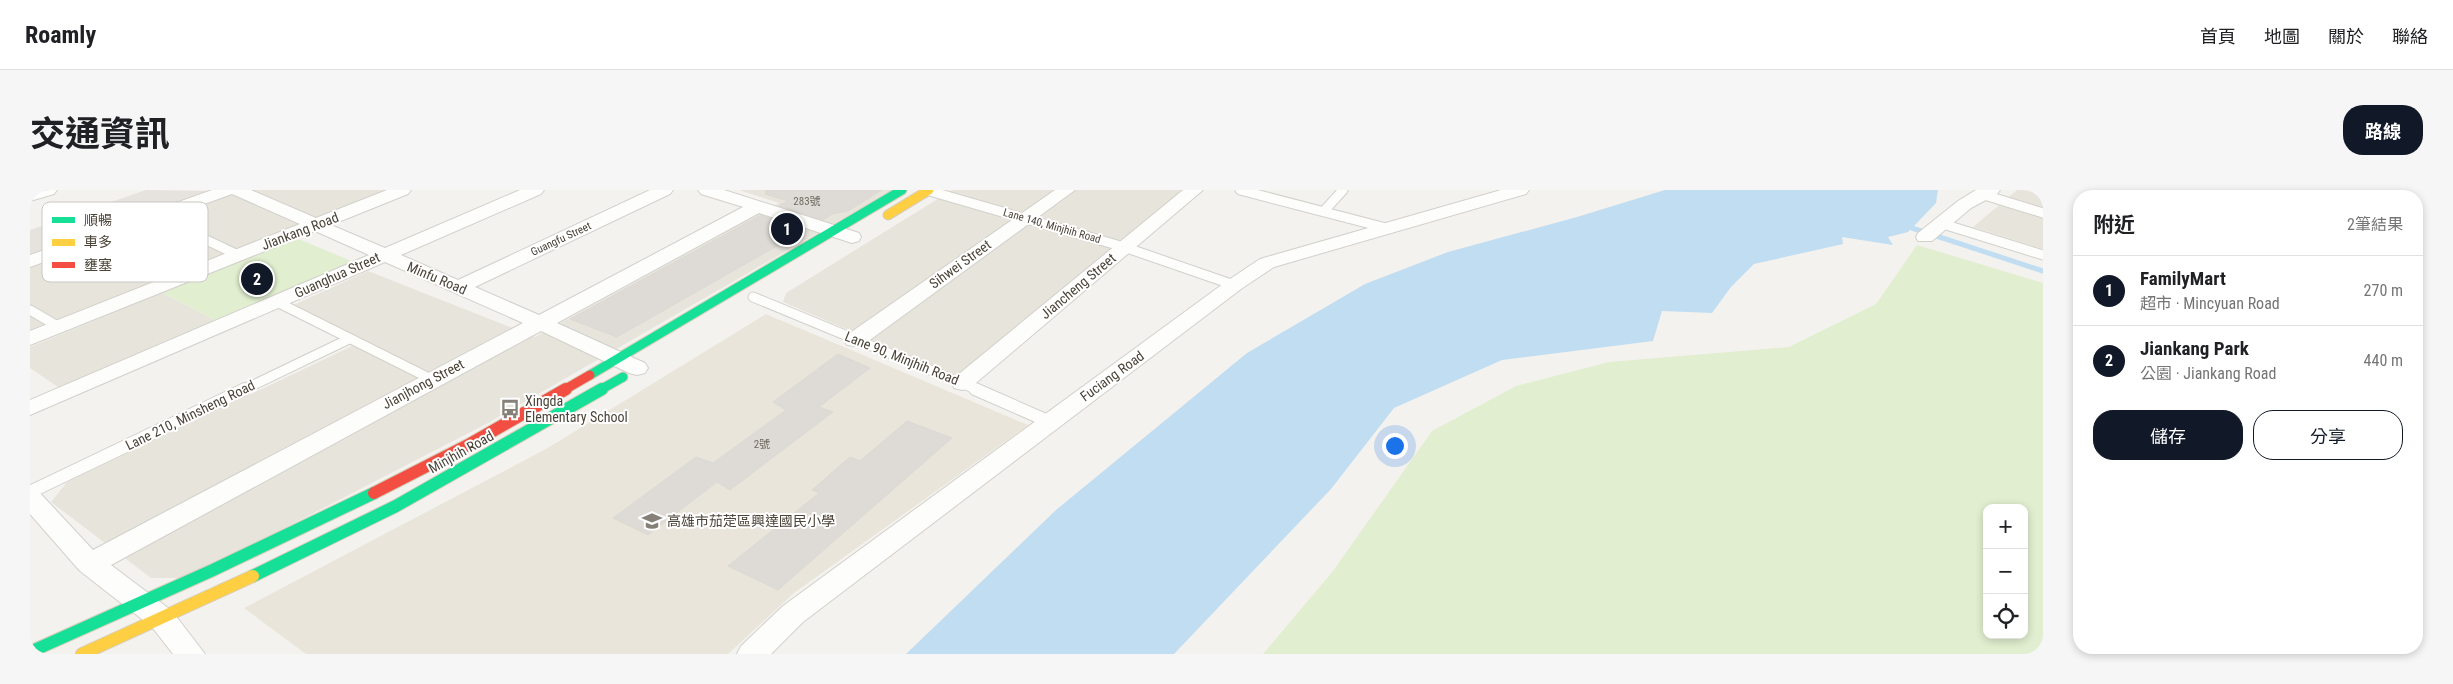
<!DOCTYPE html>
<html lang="zh-TW">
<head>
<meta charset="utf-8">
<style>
  body { margin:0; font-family:"Roboto Condensed","Noto Sans TC",sans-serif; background:#f6f6f6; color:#202124 }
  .controls { position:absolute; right:15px; bottom:15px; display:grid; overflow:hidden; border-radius:10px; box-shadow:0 2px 8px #0003 }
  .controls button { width:45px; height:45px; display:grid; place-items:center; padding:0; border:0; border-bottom:1px solid #e0e0e0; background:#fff; color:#202124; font:25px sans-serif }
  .you { position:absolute; left:1364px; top:255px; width:18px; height:18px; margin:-12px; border:4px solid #fff; border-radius:50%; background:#1a73e8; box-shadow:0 0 0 8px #1a73e833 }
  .badge { display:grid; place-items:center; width:32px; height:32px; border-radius:50%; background:#111827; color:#fff; font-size:16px; font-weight:700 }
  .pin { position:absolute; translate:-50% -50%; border:2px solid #fff; box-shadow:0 1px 5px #0006 }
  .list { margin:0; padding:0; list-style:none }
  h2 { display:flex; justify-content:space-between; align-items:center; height:65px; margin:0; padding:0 20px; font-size:21px }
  h2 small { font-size:16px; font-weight:400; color:#757577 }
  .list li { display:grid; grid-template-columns:32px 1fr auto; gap:15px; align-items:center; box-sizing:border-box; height:70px; padding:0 20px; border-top:1px solid #e0e0e0 }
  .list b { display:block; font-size:19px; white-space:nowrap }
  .list p { margin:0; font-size:16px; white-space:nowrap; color:#757577 }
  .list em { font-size:16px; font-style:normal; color:#757577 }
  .actions { display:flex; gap:10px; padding:15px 20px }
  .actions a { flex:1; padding:11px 0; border:1px solid #111827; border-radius:20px; text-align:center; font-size:18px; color:#111827 }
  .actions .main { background:#111827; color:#fff }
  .icon { flex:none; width:28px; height:28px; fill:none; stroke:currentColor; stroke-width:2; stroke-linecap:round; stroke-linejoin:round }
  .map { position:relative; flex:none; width:2013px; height:464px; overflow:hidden; border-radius:20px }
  header { display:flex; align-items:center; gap:30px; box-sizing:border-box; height:70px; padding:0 25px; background:#fff; border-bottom:1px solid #e0e0e0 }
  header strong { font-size:24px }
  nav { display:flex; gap:28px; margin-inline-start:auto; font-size:18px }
  .intro { display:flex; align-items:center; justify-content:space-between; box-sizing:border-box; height:120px; padding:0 30px }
  h1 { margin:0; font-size:35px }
  .button { padding:12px 22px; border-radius:20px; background:#111827; color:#fff; font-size:18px; font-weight:700 }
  main { display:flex; gap:30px; padding:0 30px }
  aside { flex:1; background:#fff; border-radius:20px; box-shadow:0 2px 8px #0003 }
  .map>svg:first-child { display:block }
  .residential { fill:#e7e4dc }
  .education { fill:#eae5da }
  .green { fill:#e1eecf; fill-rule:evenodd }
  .parking { fill:#e6e3df }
  .water { fill:#c0ddf1 }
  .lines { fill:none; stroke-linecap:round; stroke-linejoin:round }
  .stream { stroke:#c0ddf1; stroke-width:5 }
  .building { fill:#dedbd6; stroke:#dcd9d4 }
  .lane-far1-casing { stroke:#d2d0cb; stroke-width:11 }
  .lane-casing { stroke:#d2d0cb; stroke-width:14 }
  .street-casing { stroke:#d2d0cb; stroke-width:2 }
  .fast-far1-casing { stroke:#d6cebb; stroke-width:11 }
  .fast-casing { stroke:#d6cebb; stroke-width:14 }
  .slow-far1-casing { stroke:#d6cebb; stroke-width:11 }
  .slow-casing { stroke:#d6cebb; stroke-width:14 }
  .jam-far1-casing { stroke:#d6cebb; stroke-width:11 }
  .jam-casing { stroke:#d6cebb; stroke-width:14 }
  .lane-far1 { stroke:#fdfdfc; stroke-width:9 }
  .lane { stroke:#fdfdfc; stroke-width:12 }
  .street { fill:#fdfdfc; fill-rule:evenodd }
  .fast-far1 { stroke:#16e098; stroke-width:9 }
  .fast { stroke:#16e098; stroke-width:12 }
  .slow-far1 { stroke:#ffcf43; stroke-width:9 }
  .slow { stroke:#ffcf43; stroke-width:12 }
  .jam-far1 { stroke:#f24e42; stroke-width:9 }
  .jam { stroke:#f24e42; stroke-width:12 }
  .labels { text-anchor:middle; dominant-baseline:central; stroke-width:4; stroke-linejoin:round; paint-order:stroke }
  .number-label { font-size:11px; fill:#706a61 }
  .far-street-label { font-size:11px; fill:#4b4439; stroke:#fff }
  .street-label { font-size:14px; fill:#4b4439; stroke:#fff }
  .poi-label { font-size:14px; fill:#4b4439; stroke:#fff; text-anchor:start }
  .key { fill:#fff; stroke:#c9c7c4; stroke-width:1 }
  .key-label { font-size:14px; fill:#4b4439 }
</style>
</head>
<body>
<header>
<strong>Roamly</strong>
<nav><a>首頁</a><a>地圖</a><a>關於</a><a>聯絡</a></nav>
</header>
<div class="intro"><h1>交通資訊</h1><a class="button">路線</a></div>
<main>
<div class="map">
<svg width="2013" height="464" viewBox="0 0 2013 464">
  <rect width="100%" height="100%" fill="#f4f2ee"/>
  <g class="residential">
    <polygon points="208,0 358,0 0,143 0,74"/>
    <polygon points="709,0 862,0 458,233 158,388 121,388 21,312 37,292 322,156 257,118 338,81 505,147 749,13"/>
    <polygon points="922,0 1157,0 936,182 924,185 753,112 756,103"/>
    <polygon points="1987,0 2013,0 2013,59 1943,37"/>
    <polygon points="132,103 189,132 31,199 0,178 0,157"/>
  </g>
  <polygon class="education" points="736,124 998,235 764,403 698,464 276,464 214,418 516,259"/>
  <g class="green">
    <polygon points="266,48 319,70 319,74 189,132 132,103"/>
    <path d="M1887 55 2013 93V464H1233L1303 381 1402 241 1486 196 1579 172 1759 157 1846 114ZM1957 318H1994V445H1957Z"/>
  </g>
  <polygon class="parking" points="116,0 179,1 0,67 0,40"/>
  <polygon class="water" points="1635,0 1908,0 1906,13 1882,38 1878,42 1858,47 1863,55 1812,47 1813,54 1724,74 1701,97 1682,123 1632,121 1623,151 1472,170 1364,218 1301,299 1144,464 876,464 1026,320 1217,163 1335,94 1418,62 1547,27"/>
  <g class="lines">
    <polyline class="stream" points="1882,38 2013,81"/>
  </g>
  <g class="building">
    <polygon points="736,0 852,0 818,21 802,24 793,30 749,16 758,11 735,4"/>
    <polygon points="731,25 775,40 587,147 540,129"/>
    <polygon points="808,164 840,178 789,217 803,222 700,300 687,292 618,345 583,328 666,267 683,273 756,220 743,212"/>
    <polygon points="877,231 922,248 748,400 698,376 789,303 782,300 820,267 830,271"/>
  </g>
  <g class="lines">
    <defs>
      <g id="lane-far1">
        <polyline points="896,0 1094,57 1204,95"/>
        <polyline points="1210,0 1356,38"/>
        <polyline points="1951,4 2013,23"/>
        <polyline points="1294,21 1313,0"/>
        <polyline points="1913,34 2013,65"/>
        <polyline points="151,38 208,65"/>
        <polyline points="82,63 138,93"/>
        <polyline points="723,107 948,200"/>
        <polyline points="247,112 401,189"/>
        <polyline points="0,120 29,137"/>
        <polyline points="213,200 319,149"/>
      </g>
      <g id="lane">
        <polyline points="945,199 1020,232"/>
        <polyline points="0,302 215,199"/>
      </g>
      <g id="street">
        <polygon points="0,0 27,0 24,4 0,11"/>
        <polygon points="182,0 221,0 286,28 357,0 381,0 378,4 301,35 355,58 490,0 514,0 511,4 371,65 428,90 620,0 643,0 640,4 445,97 509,125 713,17 671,4 668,0 694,0 829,43 831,47 829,51 822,53 729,23 527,133 615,173 618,178 615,183 607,185 599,183 511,141 81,375 142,421 175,464 143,464 122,437 50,381 0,324 0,300 9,302 63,360 493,133 355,72 0,225 0,210 339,65 285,41 0,155 0,141 270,34 202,4 0,77 0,65"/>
        <polygon points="1025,0 1045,0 833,155 825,156 817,155 814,150 817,145"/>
        <polygon points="1153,0 1173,0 940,198 932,200 924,198 921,193 924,188"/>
        <polygon points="1471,0 1499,0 1496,4 1244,77 1211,99 773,432 741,464 707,464 711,456 753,416 1197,91 1230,69"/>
        <polygon points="1946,0 1970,0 1967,4 1941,18 1902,51 1888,51 1886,47 1888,43 1928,11"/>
      </g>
      <g id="fast-far1">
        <polyline points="560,185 872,0"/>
        <polyline points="570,200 593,187"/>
      </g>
      <g id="fast">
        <polyline points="223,386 366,316 572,199"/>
        <polyline points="0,462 183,380 344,303"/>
      </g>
      <polyline id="slow-far1" points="858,25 899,0"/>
      <polyline id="slow" points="52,464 223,386"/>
      <polyline id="jam-far1" points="534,200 560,185"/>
      <polyline id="jam" points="344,303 440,254 536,199"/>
    </defs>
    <use href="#lane-far1" class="lane-far1-casing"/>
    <use href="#lane" class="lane-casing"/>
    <use href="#street" class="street-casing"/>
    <use href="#fast-far1" class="fast-far1-casing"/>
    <use href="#fast" class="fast-casing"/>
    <use href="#slow-far1" class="slow-far1-casing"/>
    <use href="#slow" class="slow-casing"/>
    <use href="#jam-far1" class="jam-far1-casing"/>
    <use href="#jam" class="jam-casing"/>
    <use href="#lane-far1" class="lane-far1"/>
    <use href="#lane" class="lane"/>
    <use href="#street" class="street"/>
    <use href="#fast-far1" class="fast-far1"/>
    <use href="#fast" class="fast"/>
    <use href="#slow-far1" class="slow-far1"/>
    <use href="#slow" class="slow"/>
    <use href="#jam-far1" class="jam-far1"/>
    <use href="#jam" class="jam"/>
  </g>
  <defs>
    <symbol id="bus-bare" viewBox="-9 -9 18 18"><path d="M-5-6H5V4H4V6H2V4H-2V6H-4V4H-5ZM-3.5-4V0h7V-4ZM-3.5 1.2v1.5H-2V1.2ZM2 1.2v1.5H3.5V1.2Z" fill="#868178" stroke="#fff" stroke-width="2.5" paint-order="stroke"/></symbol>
    <symbol id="school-bare" viewBox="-9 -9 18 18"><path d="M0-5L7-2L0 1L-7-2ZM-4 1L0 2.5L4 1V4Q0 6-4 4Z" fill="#868178" stroke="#fff" stroke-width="2.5" paint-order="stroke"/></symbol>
  </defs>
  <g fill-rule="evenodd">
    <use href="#bus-bare" x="466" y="205" width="28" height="28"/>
    <use href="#school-bare" x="608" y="317" width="28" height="28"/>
  </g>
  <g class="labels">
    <g class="number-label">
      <text x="777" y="11">283號</text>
      <text x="732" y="254">2號</text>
    </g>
    <g class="far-street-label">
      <text transform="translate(1022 36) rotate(16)">Lane 140, Minjhih Road</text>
      <text transform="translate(531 49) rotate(-25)">Guangfu Street</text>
    </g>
    <g class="street-label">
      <text transform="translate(270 41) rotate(-21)">Jiankang Road</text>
      <text transform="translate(930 74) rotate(-36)">Sihwei Street</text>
      <text transform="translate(307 85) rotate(-24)">Guanghua Street</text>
      <text transform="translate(407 88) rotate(23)">Minfu Road</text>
      <text transform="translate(1048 96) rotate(-40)">Jiancheng Street</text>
      <text transform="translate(872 168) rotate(22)">Lane 90, Minjhih Road</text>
      <text transform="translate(1082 186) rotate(-36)">Fuciang Road</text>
      <text transform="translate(393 194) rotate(-28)">Jianjhong Street</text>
      <text transform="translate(160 225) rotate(-26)">Lane 210, Minsheng Road</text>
      <text transform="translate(431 262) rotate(-29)">Minjhih Road</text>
    </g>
    <g class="poi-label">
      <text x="495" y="211">Xingda<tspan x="495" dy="16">Elementary School</tspan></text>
      <text x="637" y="331">高雄市茄萣區興達國民小學</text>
    </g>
  </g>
  <rect x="12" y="12" width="166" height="80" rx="8" class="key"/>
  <rect x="22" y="27" width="23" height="6" fill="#16e098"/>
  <rect x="22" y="49" width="23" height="7" fill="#ffcf43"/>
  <rect x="22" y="72" width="23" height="6" fill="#f24e42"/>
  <g class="key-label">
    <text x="54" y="35">順暢</text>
    <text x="54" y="57">車多</text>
    <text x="54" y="80">壅塞</text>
  </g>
</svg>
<div class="controls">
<button>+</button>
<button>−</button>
<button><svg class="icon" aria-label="locate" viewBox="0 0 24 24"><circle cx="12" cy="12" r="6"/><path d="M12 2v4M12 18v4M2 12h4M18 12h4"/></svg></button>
</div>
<div class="you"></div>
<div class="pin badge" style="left:757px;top:39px">1</div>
<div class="pin badge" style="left:227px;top:89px">2</div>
</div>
<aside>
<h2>附近<small>2筆結果</small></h2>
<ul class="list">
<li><span class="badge">1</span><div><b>FamilyMart</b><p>超市 · Mincyuan Road</p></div><em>270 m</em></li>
<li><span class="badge">2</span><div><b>Jiankang Park</b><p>公園 · Jiankang Road</p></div><em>440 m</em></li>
</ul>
<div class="actions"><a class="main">儲存</a><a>分享</a></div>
</aside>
</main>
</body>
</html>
